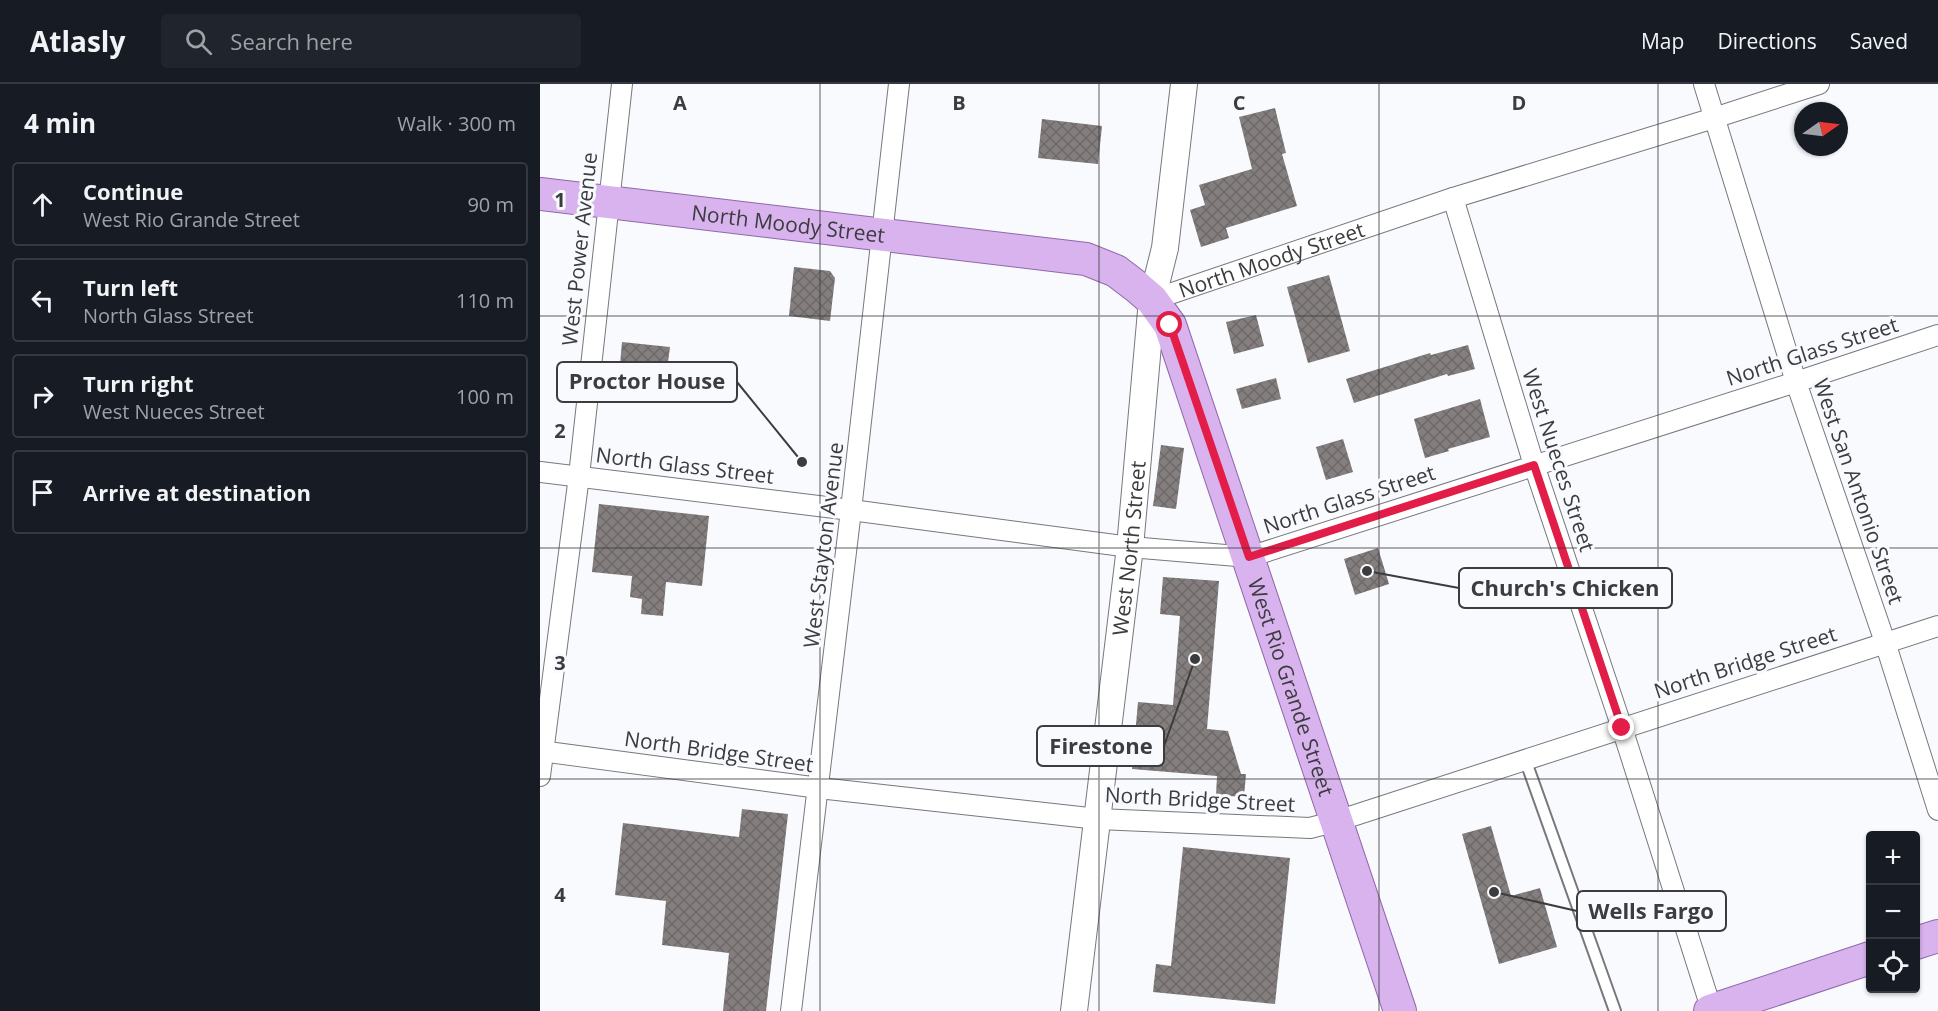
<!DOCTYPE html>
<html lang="en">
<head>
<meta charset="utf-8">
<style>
  body { margin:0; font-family:"Open Sans",sans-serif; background:#20242c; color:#f1f3f6 }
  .controls { position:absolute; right:18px; bottom:18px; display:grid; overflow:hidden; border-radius:6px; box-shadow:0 2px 4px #0004 }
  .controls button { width:54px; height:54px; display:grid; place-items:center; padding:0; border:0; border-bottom:2px solid #363941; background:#171b24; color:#f1f3f6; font:30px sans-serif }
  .compass { position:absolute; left:1254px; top:18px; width:54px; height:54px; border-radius:50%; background:#171b24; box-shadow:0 2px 4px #0004; rotate:76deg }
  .stop { position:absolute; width:18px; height:18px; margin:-14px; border:4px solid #e11d48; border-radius:50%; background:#fff }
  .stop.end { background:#e11d48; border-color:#fff; box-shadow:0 2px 6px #0008 }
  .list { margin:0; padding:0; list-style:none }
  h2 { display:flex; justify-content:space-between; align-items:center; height:78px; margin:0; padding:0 24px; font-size:26px }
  h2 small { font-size:20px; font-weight:400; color:#9ea1a6 }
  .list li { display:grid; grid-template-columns:39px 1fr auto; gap:18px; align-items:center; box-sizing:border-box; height:84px; margin:0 12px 12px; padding:0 12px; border:2px solid #363941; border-radius:6px }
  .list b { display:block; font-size:22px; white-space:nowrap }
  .list p { margin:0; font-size:20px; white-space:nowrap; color:#9ea1a6 }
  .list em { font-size:20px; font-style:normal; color:#9ea1a6 }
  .icon { flex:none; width:33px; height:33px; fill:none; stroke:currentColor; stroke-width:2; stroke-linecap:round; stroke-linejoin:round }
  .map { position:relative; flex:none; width:1398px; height:927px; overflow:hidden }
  header { display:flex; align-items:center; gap:36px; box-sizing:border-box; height:84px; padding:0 30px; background:#171b24; border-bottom:2px solid #363941 }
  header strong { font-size:28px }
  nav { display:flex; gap:33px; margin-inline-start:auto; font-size:21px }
  .search { width:420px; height:54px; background:#20242c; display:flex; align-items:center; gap:15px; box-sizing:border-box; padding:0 21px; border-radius:6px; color:#9ea1a6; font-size:22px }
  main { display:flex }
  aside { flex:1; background:#171b24 }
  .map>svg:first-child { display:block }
  .building { fill:url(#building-cross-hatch) }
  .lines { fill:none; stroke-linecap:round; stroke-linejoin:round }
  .service-casing { stroke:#76787c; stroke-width:14 }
  .minor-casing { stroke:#76787c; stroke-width:22 }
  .tertiary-casing { stroke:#76787c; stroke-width:28 }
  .primary-casing { stroke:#9068a9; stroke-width:34 }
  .service { stroke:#fff; stroke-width:10 }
  .minor { stroke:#fff; stroke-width:20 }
  .tertiary { stroke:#fff; stroke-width:26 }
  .primary { stroke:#d8b3ee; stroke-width:32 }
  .route { stroke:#e11d48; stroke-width:8 }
  .grid { fill:none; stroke:#3c3c3e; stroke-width:1.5; stroke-opacity:0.55 }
  .labels { text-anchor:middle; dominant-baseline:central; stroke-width:6; stroke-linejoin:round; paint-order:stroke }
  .street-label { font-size:21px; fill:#3c3c3e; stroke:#f8fafe }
  .grid-label { font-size:20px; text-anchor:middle; font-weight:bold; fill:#3c3c3e; stroke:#f8fafe; stroke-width:6; stroke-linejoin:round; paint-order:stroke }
  .leader { fill:none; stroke:#3c3c3e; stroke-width:2 }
  .callout-dot { fill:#3c3c3e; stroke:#f8fafe; stroke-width:2 }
  .callout { fill:#f8fafe; stroke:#3c3c3e; stroke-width:2 }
  .callout-label { font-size:22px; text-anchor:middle; font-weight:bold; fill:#3c3c3e }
</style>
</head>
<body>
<header>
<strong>Atlasly</strong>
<div class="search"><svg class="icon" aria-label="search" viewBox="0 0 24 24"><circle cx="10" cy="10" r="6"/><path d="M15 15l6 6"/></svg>Search here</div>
<nav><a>Map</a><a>Directions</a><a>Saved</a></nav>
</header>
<main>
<aside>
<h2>4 min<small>Walk · 300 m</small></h2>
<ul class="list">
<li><svg class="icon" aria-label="ahead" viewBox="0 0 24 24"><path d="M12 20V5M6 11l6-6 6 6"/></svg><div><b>Continue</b><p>West Rio Grande Street</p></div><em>90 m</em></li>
<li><svg class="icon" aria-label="left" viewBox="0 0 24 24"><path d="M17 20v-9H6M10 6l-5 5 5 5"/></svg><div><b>Turn left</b><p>North Glass Street</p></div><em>110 m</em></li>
<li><svg class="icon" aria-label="right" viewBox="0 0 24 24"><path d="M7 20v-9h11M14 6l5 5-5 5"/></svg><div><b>Turn right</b><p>West Nueces Street</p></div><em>100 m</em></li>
<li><svg class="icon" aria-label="arrive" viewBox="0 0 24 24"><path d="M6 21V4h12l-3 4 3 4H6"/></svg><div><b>Arrive at destination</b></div></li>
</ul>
</aside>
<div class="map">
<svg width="1398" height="927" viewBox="0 0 1398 927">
  <defs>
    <pattern id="building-cross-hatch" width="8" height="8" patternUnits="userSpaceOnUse" patternTransform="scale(1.5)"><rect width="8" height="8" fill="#847f7e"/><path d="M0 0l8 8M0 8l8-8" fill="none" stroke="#6d6969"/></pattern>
  </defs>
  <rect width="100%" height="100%" fill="#f8fafe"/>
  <g class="building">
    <polygon points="735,24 746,69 742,70 757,122 686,144 689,154 661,163 650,126 665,121 659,101 712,85 699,33"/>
    <polygon points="502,35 562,42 558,80 498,74"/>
    <polygon points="254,183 290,187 295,194 290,237 249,232"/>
    <polygon points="789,191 810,267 768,279 747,203"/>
    <polygon points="716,231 724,262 694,270 686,238"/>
    <polygon points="82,258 130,263 127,286 80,281"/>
    <polygon points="928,261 935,285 908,292 907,290 814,319 806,295 890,269 891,271"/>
    <polygon points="736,294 741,315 702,325 696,305"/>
    <polygon points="940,315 950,353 908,365 909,367 885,374 874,335"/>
    <polygon points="803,355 813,388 786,396 776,363"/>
    <polygon points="621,361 644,364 636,425 613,422"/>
    <polygon points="59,420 169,432 162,502 126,498 123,532 101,530 102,515 90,513 92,492 52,488"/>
    <polygon points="838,464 849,500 815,511 804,475"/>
    <polygon points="623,493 679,497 667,645 688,647 701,690 706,690 704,713 676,711 677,692 592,685 598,618 633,621 640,532 620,530"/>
    <polygon points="202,725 248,730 226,927 183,927 189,869 122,861 126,817 75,811 83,739 199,753"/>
    <polygon points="951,742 971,812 1000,804 1017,863 959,880 922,750"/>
    <polygon points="643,763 750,774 735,920 613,908 616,880 631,882"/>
  </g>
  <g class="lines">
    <defs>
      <polyline id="service" points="985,675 1075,927"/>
      <g id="minor">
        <polyline points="1164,0 1256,298 1345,558 1398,726"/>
        <polyline points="913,114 994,381 1082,644 1172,927"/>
        <path id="s1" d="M612 216 913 114 1174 34 1279 0"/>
        <polyline points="0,388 311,426 590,463 709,473 1256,298 1398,251"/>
        <polyline points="0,667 279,704 558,735 770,744 797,737 1398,542"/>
        <polyline points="0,692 39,392 82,0"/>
        <polyline points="251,927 311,426 359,0"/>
      </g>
      <g id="tertiary">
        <path id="s2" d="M534 927 590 463 612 216 625 164 644 0"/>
      </g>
      <g id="primary">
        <path id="s3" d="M0 110 546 175 576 187 597 203 612 216 630 241 860 927"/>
        <polyline points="1376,859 1398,852"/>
        <polyline points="1170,927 1330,874"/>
      </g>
    </defs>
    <use href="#service" class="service-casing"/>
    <use href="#minor" class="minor-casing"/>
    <use href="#tertiary" class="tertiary-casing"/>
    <use href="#primary" class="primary-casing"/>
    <use href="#service" class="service"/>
    <use href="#minor" class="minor"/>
    <use href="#tertiary" class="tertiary"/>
    <use href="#primary" class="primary"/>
  </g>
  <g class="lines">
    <polyline class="route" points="630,241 709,473 994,381 1082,644"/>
  </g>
  <path class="grid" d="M280 0V927M559 0V927M839 0V927M1118 0V927M0 232H1398M0 464H1398M0 695H1398"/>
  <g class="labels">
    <g class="street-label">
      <text stroke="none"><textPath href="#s3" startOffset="250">North Moody Street</textPath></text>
      <text transform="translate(39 165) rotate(-84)">West Power Avenue</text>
      <text stroke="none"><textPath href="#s1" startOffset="126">North Moody Street</textPath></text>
      <text transform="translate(1272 267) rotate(-18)">North Glass Street</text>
      <text transform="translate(1019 376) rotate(72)">West Nueces Street</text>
      <text transform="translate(145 381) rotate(7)">North Glass Street</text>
      <text transform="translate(1319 407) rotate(71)">West San Antonio Street</text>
      <text transform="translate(809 415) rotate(-18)">North Glass Street</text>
      <text transform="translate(283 461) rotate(-83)">West Stayton Avenue</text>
      <text stroke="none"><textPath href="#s2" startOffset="466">West North Street</textPath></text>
      <text transform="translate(1205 578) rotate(-18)">North Bridge Street</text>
      <text stroke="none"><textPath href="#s3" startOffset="1041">West Rio Grande Street</textPath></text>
      <text transform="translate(179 667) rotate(8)">North Bridge Street</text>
      <text transform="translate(660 715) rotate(3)">North Bridge Street</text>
    </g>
  </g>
  <g class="grid-label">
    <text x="140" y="26">A</text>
    <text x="419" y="26">B</text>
    <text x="699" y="26">C</text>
    <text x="979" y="26">D</text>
    <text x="20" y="123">1</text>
    <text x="20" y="354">2</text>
    <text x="20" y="586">3</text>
    <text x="20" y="818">4</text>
  </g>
  <path class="leader" d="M262 378L197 298M827 487L919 504M655 575L624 662M954 808L1037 827"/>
  <g class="callout-dot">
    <circle cx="262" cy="378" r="6"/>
    <circle cx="827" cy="487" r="6"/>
    <circle cx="655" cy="575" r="6"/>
    <circle cx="954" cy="808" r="6"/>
  </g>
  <g class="callout">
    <rect x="17" y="278" width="180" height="40" rx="6"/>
    <rect x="919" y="484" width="213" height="40" rx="6"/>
    <rect x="497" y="642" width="127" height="40" rx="6"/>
    <rect x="1037" y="807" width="149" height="40" rx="6"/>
  </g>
  <g class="callout-label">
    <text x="107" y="305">Proctor House</text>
    <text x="1025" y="512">Church's Chicken</text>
    <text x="561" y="670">Firestone</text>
    <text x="1111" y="835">Wells Fargo</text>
  </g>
</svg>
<div class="controls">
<button>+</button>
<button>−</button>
<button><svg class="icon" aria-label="locate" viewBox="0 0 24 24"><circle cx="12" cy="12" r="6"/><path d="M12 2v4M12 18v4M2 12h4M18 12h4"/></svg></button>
</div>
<svg class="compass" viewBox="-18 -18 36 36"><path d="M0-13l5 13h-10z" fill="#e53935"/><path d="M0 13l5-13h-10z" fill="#9ea1a6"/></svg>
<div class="stop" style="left:630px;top:241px"></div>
<div class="stop end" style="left:1082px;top:644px"></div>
</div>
</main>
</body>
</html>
